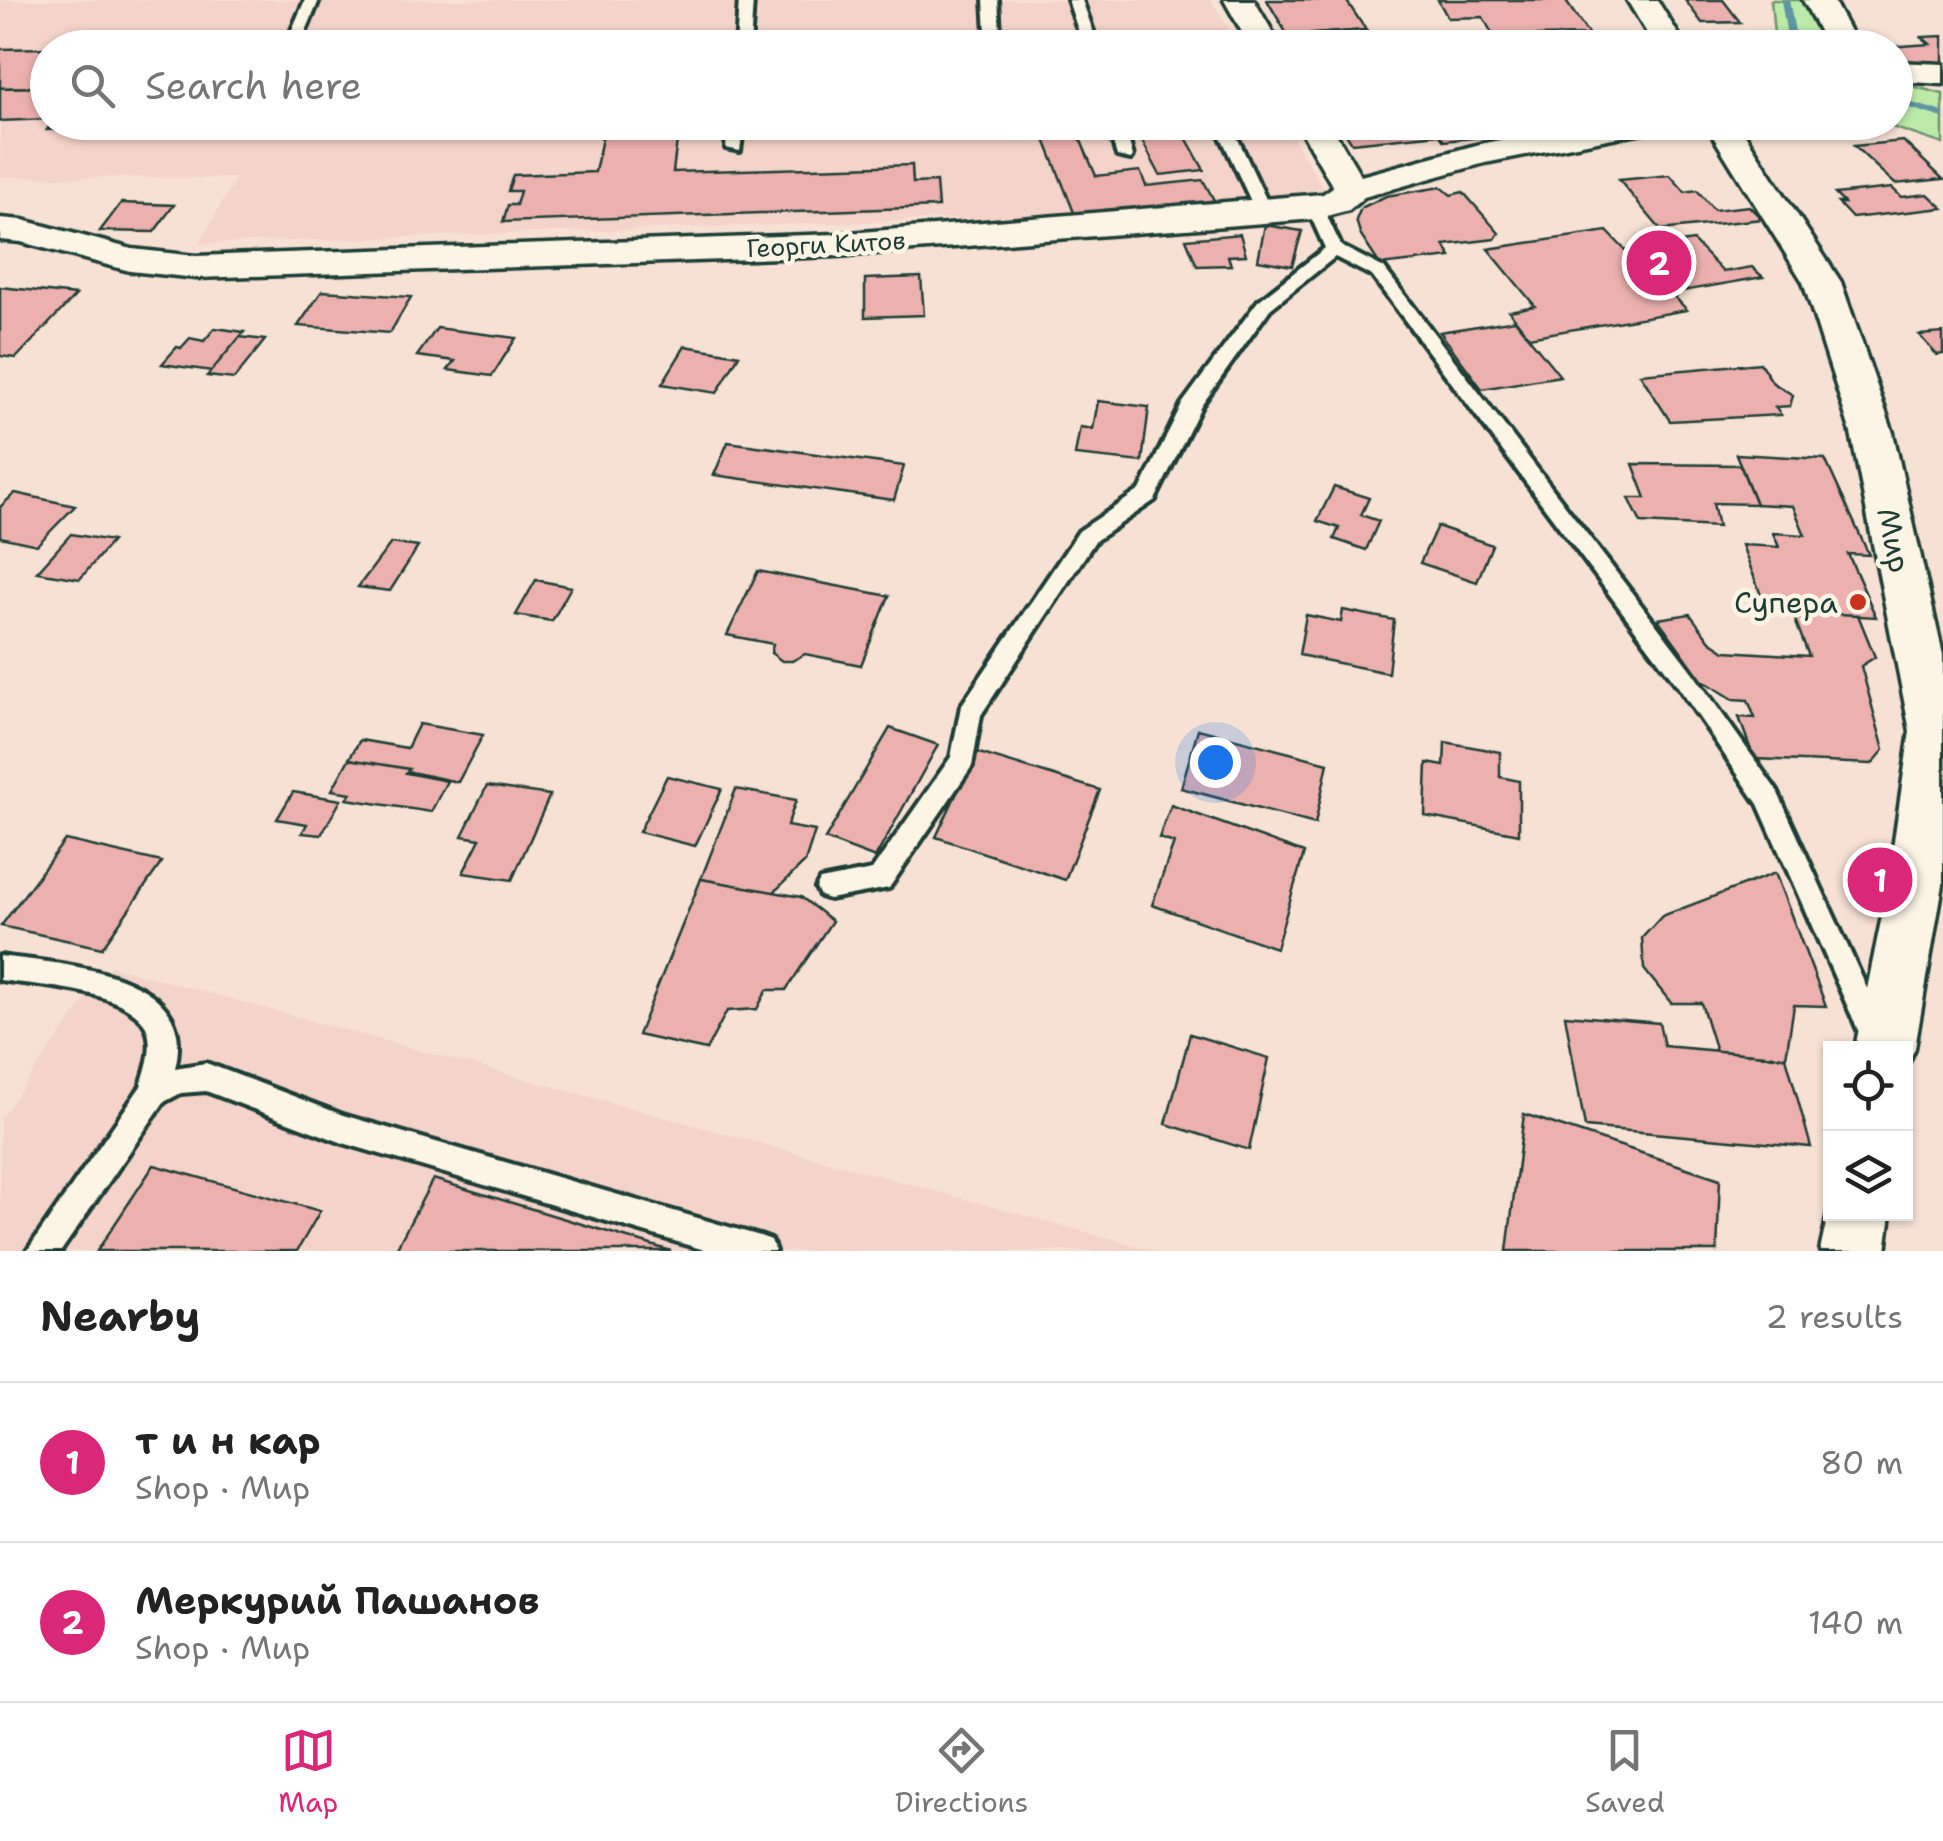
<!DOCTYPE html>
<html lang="en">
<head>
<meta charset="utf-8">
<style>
  body { margin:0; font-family:"Shantell Sans",sans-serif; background:#f2f2f2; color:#222 }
  .controls { position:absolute; right:30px; bottom:30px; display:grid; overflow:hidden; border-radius:0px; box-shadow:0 2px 8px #0004 }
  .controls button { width:90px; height:90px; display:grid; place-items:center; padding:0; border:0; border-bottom:2px solid #e0e0e0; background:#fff; color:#222; font:50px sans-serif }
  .you { position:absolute; left:1215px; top:762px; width:35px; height:35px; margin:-25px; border:8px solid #fff; border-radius:50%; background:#1a73e8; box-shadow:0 0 0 15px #1a73e833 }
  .badge { display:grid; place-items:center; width:65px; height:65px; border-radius:50%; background:#db2777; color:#fff; font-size:32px; font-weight:700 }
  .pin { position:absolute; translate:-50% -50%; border:5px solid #fff; box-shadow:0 2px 10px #0006 }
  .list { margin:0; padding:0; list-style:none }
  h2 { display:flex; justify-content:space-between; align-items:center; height:130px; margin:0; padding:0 40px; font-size:42px }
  h2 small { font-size:32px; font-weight:400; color:#767676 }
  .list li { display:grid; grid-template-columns:65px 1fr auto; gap:30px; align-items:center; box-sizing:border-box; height:160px; padding:0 40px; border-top:2px solid #e0e0e0 }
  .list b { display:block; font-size:38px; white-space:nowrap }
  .list p { margin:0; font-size:32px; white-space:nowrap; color:#767676 }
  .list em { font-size:32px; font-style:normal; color:#767676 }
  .icon { flex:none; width:55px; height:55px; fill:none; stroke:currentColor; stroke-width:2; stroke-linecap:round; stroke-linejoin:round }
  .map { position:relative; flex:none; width:1943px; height:1251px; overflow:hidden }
  .search { position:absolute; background:#fff; box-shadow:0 2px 8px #0004; left:30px; right:30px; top:30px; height:110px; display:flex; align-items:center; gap:25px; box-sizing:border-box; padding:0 35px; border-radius:55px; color:#767676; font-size:38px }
  .sheet { height:450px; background:#fff }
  nav { display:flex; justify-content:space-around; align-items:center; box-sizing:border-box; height:140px; border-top:2px solid #e0e0e0; background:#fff; font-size:28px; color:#767676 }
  nav a { display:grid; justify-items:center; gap:5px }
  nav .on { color:#db2777 }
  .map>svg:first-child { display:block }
  .built { fill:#f4d3ca }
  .green { fill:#bceaa8; stroke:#6e946e; stroke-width:2.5 }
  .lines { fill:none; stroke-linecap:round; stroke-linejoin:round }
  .stream { fill:#5e96a1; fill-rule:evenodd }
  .building { fill:#ecb1af; stroke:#1f3d34; stroke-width:2.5 }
  .lane-casing { stroke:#1f3d34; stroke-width:8 }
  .street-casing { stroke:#1f3d34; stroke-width:7 }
  .lane { fill:#fcf5e5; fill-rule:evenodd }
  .street { fill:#fcf5e5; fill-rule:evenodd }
  .poi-dot { fill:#c8321e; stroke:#fcf5e5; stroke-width:4 }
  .labels { text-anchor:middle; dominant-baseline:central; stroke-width:9; stroke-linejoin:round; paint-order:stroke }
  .far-street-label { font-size:25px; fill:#1f3d34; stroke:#fcf5e5 }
  .street-label { font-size:30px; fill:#1f3d34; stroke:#fcf5e5 }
  .poi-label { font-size:30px; fill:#1f3d34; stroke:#fcf5e5; text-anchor:end }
</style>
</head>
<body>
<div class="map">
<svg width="1943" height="1251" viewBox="0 0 1943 1251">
  <rect width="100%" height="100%" fill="#f7e1d5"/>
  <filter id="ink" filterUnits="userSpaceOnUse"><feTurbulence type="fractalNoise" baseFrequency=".01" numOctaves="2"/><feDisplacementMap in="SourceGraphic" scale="20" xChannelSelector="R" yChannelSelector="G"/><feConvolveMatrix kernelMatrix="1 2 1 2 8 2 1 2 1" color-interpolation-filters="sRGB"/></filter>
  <g filter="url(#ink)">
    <g class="built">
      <polygon points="0,0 1211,0 1240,47 48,48 48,122 1284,123 1326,192 1075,215 199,244 236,178 0,177"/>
      <polygon points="110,966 1155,1251 0,1251 0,1119"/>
    </g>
    <g class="green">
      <polygon points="1771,0 1804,0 1817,30 1831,47 1775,47"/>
      <polygon points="1896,82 1943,94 1943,144 1880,123 1896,122"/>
    </g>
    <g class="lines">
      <g class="stream">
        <polygon points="1781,0 1789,0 1798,48 1789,48"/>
        <polygon points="1896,98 1943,112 1943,118 1896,104"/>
      </g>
    </g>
    <g class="building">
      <polygon points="1267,0 1346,0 1366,30 1288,36"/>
      <polygon points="1438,0 1565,0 1589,35 1494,37 1483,17 1448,18"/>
      <polygon points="1685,0 1723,0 1740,22 1702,23"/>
      <polygon points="1366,30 1377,48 1295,48 1288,36"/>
      <polygon points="1943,36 1943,62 1909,66 1896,53 1896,48 1888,47 1930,44 1922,37"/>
      <polygon points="1547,40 1553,48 1478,46"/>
      <polygon points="266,42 263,48 65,48"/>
      <polygon points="48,48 48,87 0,88 0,49"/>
      <polygon points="48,87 48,119 0,121 0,88"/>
      <polygon points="52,122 171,122 132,125 129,131 98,132 101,128 47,130"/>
      <polygon points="311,122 679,124 673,172 912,165 913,183 936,182 938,207 503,222 508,205 516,205 520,191 508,191 513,175 595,172 605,124 306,133"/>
      <polygon points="1038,122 1073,122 1096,176 1140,171 1146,186 1203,180 1215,202 1075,215"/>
      <polygon points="1132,122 1201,122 1179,125 1204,170 1160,175"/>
      <polygon points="1339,122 1430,122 1439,134 1352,143"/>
      <polygon points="1430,122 1483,122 1494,136 1444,141"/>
      <polygon points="1903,141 1943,179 1895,184 1854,146"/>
      <polygon points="1670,175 1685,192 1697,190 1714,210 1749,206 1762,219 1661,230 1619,180"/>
      <polygon points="1441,187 1451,195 1463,192 1499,233 1495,239 1444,245 1451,257 1380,265 1361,236 1356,220 1361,208 1386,196"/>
      <polygon points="1892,188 1901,197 1928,194 1943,208 1852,218 1838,203 1844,203 1835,194"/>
      <polygon points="121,203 174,205 154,232 100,231"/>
      <polygon points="1265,225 1302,231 1292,266 1258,260"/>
      <polygon points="1607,231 1626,251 1693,241 1723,272 1752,267 1763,277 1671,293 1687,310 1529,337 1509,311 1535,306 1488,249"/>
      <polygon points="1240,234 1246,255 1228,256 1231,265 1197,266 1186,239"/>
      <polygon points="921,277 924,315 865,317 865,279"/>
      <polygon points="0,287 76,295 16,358 0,356"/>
      <polygon points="322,291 411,297 390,333 298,326"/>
      <polygon points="1515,320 1560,376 1482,389 1440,332"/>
      <polygon points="215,328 244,332 212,371 162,364 177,347 181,348 190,338 204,341"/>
      <polygon points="437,328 516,338 492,376 448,370 455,361 417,356"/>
      <polygon points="1943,333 1943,354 1937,355 1919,335"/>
      <polygon points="240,337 265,340 234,379 207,376"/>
      <polygon points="685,346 739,355 717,393 662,384"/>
      <polygon points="1760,363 1773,383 1793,395 1790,406 1775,407 1781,415 1670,421 1640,374"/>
      <polygon points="1098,401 1149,407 1142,462 1075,455 1080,427 1093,429"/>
      <polygon points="728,442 904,466 894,500 714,475"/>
      <polygon points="1736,454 1825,459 1869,555 1848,554 1876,617 1767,611 1742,545 1779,547 1773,533 1805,535 1793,506 1756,504"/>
      <polygon points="1633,464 1740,465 1756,504 1713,503 1718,527 1641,523 1629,498 1646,498"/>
      <polygon points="1334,487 1369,498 1361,515 1379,521 1366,550 1334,539 1339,528 1317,521"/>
      <polygon points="15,493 75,506 37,545 0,537 0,507"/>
      <polygon points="1437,526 1492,545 1477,582 1420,563"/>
      <polygon points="71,534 112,541 80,579 37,572"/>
      <polygon points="391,543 418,547 390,591 358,587"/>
      <polygon points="758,571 889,596 861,665 805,654 792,661 782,661 771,653 773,644 727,635"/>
      <polygon points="536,580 571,587 552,621 516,615"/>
      <polygon points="1343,610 1394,620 1388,673 1299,655 1306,615 1341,622"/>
      <polygon points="1792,612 1858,615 1875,657 1861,666 1884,750 1872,764 1754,759 1739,717 1755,718 1748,700 1733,699 1702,680 1658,619 1690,614 1710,641 1725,651 1809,656"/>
      <polygon points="419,724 483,735 458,782 349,759 360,740 407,748"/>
      <polygon points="890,728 938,745 875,858 825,839"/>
      <polygon points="1198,729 1328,763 1315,824 1181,788"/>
      <polygon points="1445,742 1500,752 1500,777 1519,781 1519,834 1425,816 1427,763 1444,766"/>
      <polygon points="976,752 1100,790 1065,880 936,837"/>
      <polygon points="349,759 409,769 406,773 447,781 431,812 347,799 351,793 332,790"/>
      <polygon points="667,776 722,789 695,846 639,832"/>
      <polygon points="487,786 550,795 512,880 463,873 480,839 462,836"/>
      <polygon points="736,789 796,800 787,826 815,831 805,862 773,893 701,879"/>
      <polygon points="293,792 341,800 321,835 302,833 307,824 277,819"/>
      <polygon points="1171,805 1304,853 1276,948 1152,905 1174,843 1159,838"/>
      <polygon points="65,840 162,862 102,948 1,926"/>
      <polygon points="1775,873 1826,1006 1794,1005 1786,1057 1716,1051 1701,1003 1671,1003 1644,969 1642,938 1662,916"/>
      <polygon points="701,879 801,897 832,921 786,990 767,990 757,1009 727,1011 706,1050 638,1035"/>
      <polygon points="1565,1015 1659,1023 1664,1046 1786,1057 1811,1147 1585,1127"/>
      <polygon points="1190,1034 1269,1058 1249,1150 1166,1124"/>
      <polygon points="1524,1114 1720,1179 1717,1251 1507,1251"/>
      <polygon points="154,1165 320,1211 297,1251 97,1251"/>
      <polygon points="433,1179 671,1251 395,1251"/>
    </g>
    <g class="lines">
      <defs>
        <g id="lane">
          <polygon points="305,0 319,0 299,48 284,48"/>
          <polygon points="739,0 753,0 750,48 736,48"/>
          <polygon points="984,0 998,0 1001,48 987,48"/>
          <polygon points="1068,0 1082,0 1099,48 1084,48"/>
          <polygon points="728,122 744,122 740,151 726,148"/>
          <polygon points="1107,122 1123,122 1133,156 1131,159 1117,156"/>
          <polygon points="1214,122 1230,122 1272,212 1270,216 1264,217 1256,212"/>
          <polygon points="1315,203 1323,208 1341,246 1384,268 1693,673 1777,791 1894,1048 1866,1048 1758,804 1677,685 1372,276 1335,257 1270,309 1201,406 1155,500 1095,541 981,715 972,766 889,888 829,899 820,896 816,888 820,880 872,870 951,757 961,706 1079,531 1140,490 1182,404 1258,301 1325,248 1307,208"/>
          <path d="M0 956C63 965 200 970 175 1068L206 1063 343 1115 760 1236 771 1240 775 1251H708L343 1143 206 1091 181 1093 164 1102 61 1251H27L141 1086C146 1068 153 1051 148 1032 135 989 37 986 0 980Z"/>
        </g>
        <g id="street">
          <polygon points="1224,0 1254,0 1282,48 1251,48"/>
          <polygon points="1627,0 1657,0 1687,48 1656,48"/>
          <polygon points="1803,0 1833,0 1859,48 1828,48"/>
          <polygon points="1896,62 1943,64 1943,84 1896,81"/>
          <polygon points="1296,122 1329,122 1361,176 1480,144 1589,122 1659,122 1655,129 1643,132 1485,163 1364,197 1349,210 1315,219 837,256 196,278 130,271 21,242 0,240 0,218 23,220 132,249 196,256 837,234 1323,194 1333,187"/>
          <polygon points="1704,122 1737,122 1841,282 1893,433 1943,655 1943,884 1915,1048 1906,1068 1906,1048 1855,1048 1886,896 1910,731 1851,433 1803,282"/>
          <polygon points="1830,1205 1830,1214 1891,1214 1886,1251 1820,1251"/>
        </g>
      </defs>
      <use href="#lane" class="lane-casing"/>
      <use href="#street" class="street-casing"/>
      <use href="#lane" class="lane"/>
      <use href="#street" class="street"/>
    </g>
  </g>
  <circle class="poi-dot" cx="1858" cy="602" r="10"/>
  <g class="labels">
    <g class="far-street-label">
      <text transform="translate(826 244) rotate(-3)">Георги Китов</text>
    </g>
    <g class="street-label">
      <text transform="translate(1894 540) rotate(78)">Мир</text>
    </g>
    <g class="poi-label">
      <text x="1838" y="602">Супера</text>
    </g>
  </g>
</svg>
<div class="controls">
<button><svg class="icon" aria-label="locate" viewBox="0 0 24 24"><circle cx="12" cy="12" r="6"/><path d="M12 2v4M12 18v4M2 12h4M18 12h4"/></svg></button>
<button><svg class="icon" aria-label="layers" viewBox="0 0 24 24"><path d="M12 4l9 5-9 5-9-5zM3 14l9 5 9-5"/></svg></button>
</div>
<div class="you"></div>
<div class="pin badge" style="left:1880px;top:880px">1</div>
<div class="pin badge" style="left:1659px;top:263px">2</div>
<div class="search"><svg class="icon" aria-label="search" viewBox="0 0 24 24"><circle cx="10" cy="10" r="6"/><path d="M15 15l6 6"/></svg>Search here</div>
</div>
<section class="sheet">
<h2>Nearby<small>2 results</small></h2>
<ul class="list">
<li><span class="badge">1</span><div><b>т и н кар</b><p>Shop · Мир</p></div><em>80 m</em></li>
<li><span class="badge">2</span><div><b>Меркурий Пашанов</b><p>Shop · Мир</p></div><em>140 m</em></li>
</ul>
</section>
<nav>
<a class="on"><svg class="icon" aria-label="map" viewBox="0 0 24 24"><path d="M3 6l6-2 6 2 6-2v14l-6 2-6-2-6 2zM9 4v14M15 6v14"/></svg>Map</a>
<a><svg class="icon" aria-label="directions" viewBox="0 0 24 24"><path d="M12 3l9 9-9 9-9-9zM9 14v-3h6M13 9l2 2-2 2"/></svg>Directions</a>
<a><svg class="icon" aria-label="saved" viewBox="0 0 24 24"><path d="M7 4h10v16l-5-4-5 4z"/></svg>Saved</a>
</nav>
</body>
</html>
